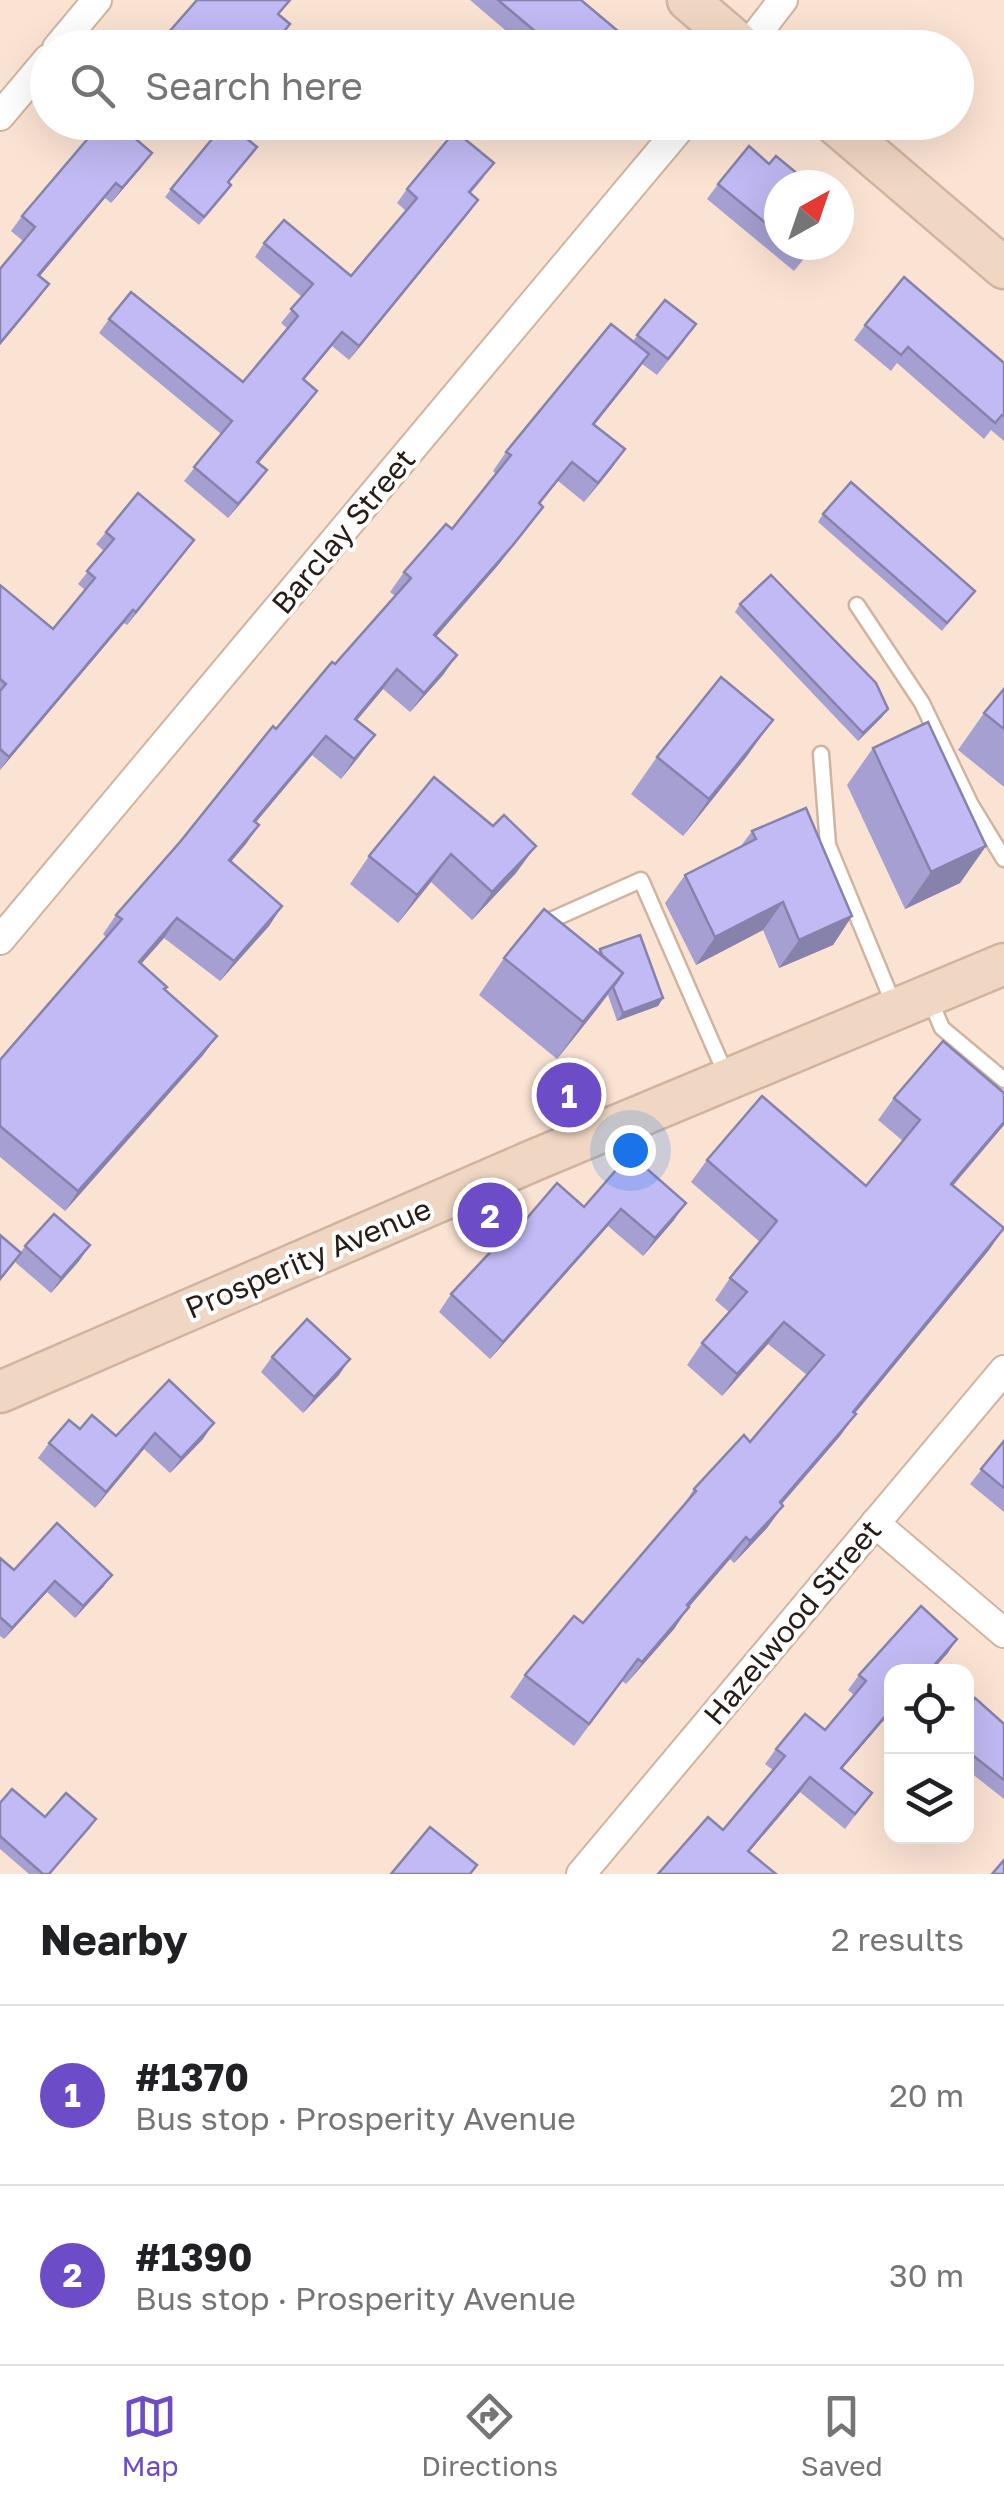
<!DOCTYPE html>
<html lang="en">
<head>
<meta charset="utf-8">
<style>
  body { margin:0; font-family:"Golos Text",sans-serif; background:#f2f2f2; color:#202124 }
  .controls { position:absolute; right:30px; bottom:30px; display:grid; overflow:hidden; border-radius:20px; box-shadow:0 10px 40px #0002 }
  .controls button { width:90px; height:90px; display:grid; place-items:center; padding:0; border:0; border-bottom:2px solid #e0e0e0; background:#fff; color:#202124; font:50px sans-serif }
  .compass { position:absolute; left:764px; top:170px; width:90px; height:90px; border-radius:50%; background:#fff; box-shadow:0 10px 40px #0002; rotate:40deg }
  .you { position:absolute; left:630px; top:1150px; width:35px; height:35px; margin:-25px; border:8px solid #fff; border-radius:50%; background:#1a73e8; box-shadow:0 0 0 15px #1a73e833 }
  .badge { display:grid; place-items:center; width:65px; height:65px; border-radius:50%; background:#6c4dc7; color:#fff; font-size:32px; font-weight:700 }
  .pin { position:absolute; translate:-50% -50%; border:5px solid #fff; box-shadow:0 2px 10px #0006 }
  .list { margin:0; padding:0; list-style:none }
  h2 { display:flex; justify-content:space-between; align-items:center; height:130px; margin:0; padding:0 40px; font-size:42px }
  h2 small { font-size:32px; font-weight:400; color:#757577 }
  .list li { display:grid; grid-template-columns:65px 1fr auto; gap:30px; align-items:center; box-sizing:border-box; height:180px; padding:0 40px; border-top:2px solid #e0e0e0 }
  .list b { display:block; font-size:38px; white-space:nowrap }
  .list p { margin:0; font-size:32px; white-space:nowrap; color:#757577 }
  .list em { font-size:32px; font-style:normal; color:#757577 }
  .icon { flex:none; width:55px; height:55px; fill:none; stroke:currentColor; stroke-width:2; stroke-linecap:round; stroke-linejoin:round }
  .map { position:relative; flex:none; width:1004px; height:1874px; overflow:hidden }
  .search { position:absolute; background:#fff; box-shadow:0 10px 40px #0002; left:30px; right:30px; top:30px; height:110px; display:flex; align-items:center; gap:25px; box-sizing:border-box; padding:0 35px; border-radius:55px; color:#757577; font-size:38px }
  .sheet { height:490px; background:#fff }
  nav { display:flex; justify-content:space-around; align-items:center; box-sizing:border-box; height:140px; border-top:2px solid #e0e0e0; background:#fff; font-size:28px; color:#757577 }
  nav a { display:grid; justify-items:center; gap:5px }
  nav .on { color:#6c4dc7 }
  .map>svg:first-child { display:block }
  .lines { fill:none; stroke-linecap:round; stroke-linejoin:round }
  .lane-casing { stroke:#d0b4a0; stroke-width:19 }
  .street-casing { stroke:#d0b4a0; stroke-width:32 }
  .secondary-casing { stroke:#d0b4a0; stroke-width:45 }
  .lane { stroke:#fff; stroke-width:14 }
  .street { stroke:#fff; stroke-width:28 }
  .secondary { stroke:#f0d7c3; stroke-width:40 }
  .wall { fill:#a6a0d2 }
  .shaded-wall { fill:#8782ab }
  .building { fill:#c1baf4; stroke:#8782ab; stroke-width:2.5 }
  .labels { text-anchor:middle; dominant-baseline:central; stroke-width:8; stroke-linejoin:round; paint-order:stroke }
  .street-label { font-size:30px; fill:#281d16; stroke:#fff }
</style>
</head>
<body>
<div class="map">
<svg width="1004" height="1874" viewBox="0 0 1004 1874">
  <rect width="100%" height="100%" fill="#fbe3d3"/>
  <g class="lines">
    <defs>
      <g id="lane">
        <polyline points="857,605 922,703 971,805 1004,859"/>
        <polyline points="821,754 828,845 894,1005"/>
        <polyline points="542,924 641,880 727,1077"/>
        <polyline points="930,1000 942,1028 1004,1080"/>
      </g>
      <g id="street">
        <polyline points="57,48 97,0"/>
        <polyline points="746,48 783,0"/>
        <polyline points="0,116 48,59"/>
        <polyline points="0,940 685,122"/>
        <polyline points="875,1523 1004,1633"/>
        <polyline points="581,1874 1004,1370"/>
      </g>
      <g id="secondary">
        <polyline points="688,0 744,48"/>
        <polyline points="833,122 1004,268"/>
        <polyline points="0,1392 532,1161 1004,964"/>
      </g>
    </defs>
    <use href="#lane" class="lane-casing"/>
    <use href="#street" class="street-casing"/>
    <use href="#secondary" class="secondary-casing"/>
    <use href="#lane" class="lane"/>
    <use href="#street" class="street"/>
    <use href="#secondary" class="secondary"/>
  </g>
  <g class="wall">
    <polygon points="470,0 581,0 619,32 608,48 526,48"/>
    <polygon points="279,15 290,24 272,48 155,48"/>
    <polygon points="546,122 597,122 595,126 551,138"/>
    <polygon points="257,147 228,182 231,185 226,193 199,225 165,197 171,189"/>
    <polygon points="152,153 111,203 105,198 40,276 38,299 0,345 0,269 23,241 11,231 22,216"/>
    <polygon points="769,164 779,185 779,245 815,245 794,271 707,199 718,184"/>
    <polygon points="484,177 471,193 478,200 468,214 349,360 332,346 304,380 307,405 258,463 267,470 228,518 184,481 221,434 99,333 109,319 243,382 288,329 281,323 302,297 255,257 264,243 351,276 406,211 397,203 407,189"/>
    <polygon points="665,300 685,340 657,375 642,364 594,425 625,449 611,469 584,502 558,481 540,504 543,507 529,526 499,564 436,637 457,655 443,675 410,712 383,689 357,720 361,754 341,779 312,755 256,822 259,825 231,862 282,906 269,926 220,981 164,938 141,964 165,990 217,1036 203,1055 65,1211 0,1157 0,1060 106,937 103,934 116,915 276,729 395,596 390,592 404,572 452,529 496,474 493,471 506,452 633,341"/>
    <polygon points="865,325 1004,363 1004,441 991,430 984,439 897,363 891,371 854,340"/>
    <polygon points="823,514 975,591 942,631 818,522"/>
    <polygon points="106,532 185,552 127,625 124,623 0,770 0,585 53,629 85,590 78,584 104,551 96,544"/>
    <polygon points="740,604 888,709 882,717 858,741 735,612"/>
    <polygon points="1004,689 1004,787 958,750 984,713"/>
    <polygon points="873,748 986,846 960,883 905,909 847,785"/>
    <polygon points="747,756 683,836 631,794 657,757"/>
    <polygon points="434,777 516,873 472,920 431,882 398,923 350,884 369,856"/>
    <polygon points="752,831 852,916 833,945 779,968 763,930 696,965 665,903 685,875 741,846"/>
    <polygon points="600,949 663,998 658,1006 617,1021 608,995 557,1059 479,995 504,958 598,952"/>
    <polygon points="1004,1093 1004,1125 953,1186 1004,1228 989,1250 855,1413 856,1414 840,1436 782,1504 783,1506 767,1528 734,1563 730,1559 688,1608 674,1629 626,1684 622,1681 574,1746 510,1697 525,1675 583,1623 679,1512 694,1489 750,1442 807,1375 768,1344 722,1396 687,1365 702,1343 729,1312 715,1300 730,1278 760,1242 691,1182 707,1160 866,1186 903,1141 878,1120 894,1098"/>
    <polygon points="630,1154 674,1220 643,1256 608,1226 490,1359 439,1312 451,1294 584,1207"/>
    <polygon points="0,1235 21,1252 25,1246 90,1245 79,1261 51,1293 15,1262 0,1281"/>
    <polygon points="272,1357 339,1375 303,1413 261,1372"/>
    <polygon points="169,1380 203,1439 170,1473 144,1449 95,1508 38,1458 49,1443 80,1429 116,1436"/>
    <polygon points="1004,1441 1004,1512 970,1484"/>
    <polygon points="0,1558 14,1570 104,1586 75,1618 47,1592 4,1639 0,1636"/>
    <polygon points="957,1639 947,1654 892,1672 892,1716 885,1723 883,1721 842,1769 872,1793 845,1829 800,1792 749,1852 723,1830 773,1770 765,1764 776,1749 825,1730 854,1695 848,1690 859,1675"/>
    <polygon points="966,1709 1004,1724 1004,1799 966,1769"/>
    <polygon points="0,1803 45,1817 91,1827 50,1874 29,1874 0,1849"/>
  </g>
  <g class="shaded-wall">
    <polygon points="564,122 597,122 595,126 551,138 561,123"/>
    <polygon points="152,153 141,168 111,203 122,188"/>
    <polygon points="116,183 105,198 28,290 38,275"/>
    <polygon points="478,200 468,214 349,360 359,346"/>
    <polygon points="49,284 38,299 0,345 0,343"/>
    <polygon points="342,332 332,346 293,393 303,379"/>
    <polygon points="649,354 635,374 579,444 593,424"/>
    <polygon points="317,391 307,405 248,476 257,462"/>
    <polygon points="625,449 611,469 584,502 598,483"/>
    <polygon points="267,470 257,484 228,518 238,504"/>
    <polygon points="543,507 499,564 420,655 434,635"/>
    <polygon points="194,540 185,552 127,625 136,612"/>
    <polygon points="133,610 124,623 0,770 9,757"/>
    <polygon points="457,655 443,675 410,712 424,693"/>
    <polygon points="397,669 383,689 342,738 355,719"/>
    <polygon points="888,709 882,717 858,741 863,733"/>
    <polygon points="773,720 747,756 683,836 709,799"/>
    <polygon points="375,735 361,754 341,779 354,759"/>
    <polygon points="326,736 312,755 241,840 254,821"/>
    <polygon points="259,825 246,844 215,880 229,860"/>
    <polygon points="536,846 516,873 472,920 492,892"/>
    <polygon points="986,846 960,883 905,909 931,872"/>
    <polygon points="451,854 431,882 398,923 417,895"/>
    <polygon points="783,902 763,930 696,965 715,937"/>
    <polygon points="282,906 269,926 220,981 234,961"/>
    <polygon points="852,916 833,945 779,968 799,940"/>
    <polygon points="177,918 164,938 125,982 139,962"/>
    <polygon points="623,973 597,1009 557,1059 583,1022"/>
    <polygon points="663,998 658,1006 617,1021 623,1013"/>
    <polygon points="217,1036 203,1055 65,1211 78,1191"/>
    <polygon points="1004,1122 1004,1125 935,1206 951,1184"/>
    <polygon points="686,1203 674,1220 643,1256 655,1238"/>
    <polygon points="621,1209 608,1226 490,1359 503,1342"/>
    <polygon points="1004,1228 989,1250 838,1434 853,1412"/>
    <polygon points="90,1245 79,1261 51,1293 61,1278"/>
    <polygon points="784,1322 768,1344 722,1396 737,1374"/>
    <polygon points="350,1359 339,1375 303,1413 314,1397"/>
    <polygon points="856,1414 840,1436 764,1524 780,1502"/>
    <polygon points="214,1423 203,1439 170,1473 181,1458"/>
    <polygon points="155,1433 144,1449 95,1508 106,1492"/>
    <polygon points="783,1506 767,1528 734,1563 750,1541"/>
    <polygon points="746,1537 730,1559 688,1608 674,1629 626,1684 687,1605"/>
    <polygon points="112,1575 104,1586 75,1618 83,1606"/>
    <polygon points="55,1581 47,1592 4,1639 12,1628"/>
    <polygon points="957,1639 947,1654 931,1672 928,1672"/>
    <polygon points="892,1708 883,1721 830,1783 841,1768"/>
    <polygon points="810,1777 800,1792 737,1866 748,1851"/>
  </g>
  <g class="building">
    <polygon points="197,0 290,0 278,14 290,24 270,48 253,48 234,32 221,48 155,48"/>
    <polygon points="498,0 581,0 619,32 606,48 539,48 538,44 543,38"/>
    <polygon points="102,122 116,122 152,153 122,188 116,183 38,275 49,284 0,343 0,269 35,227 22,216"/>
    <polygon points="226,122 257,147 228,182 231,185 204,217 171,189"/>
    <polygon points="455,131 494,163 469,192 478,200 359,346 342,332 303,379 317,391 257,462 267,470 238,504 194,467 232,421 109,319 131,292 243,382 298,316 291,309 313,284 264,243 284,220 351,276 417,198 407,189"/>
    <polygon points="749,146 769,164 776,156 811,185 779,185 779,234 718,184"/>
    <polygon points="792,245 814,245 805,256"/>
    <polygon points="904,277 1004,363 1004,416 1002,415 995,423 908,347 901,355 865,325"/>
    <polygon points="665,300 696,324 668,359 637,335"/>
    <polygon points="611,324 649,354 593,424 625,449 598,483 572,462 539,503 543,507 513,545 434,635 457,655 424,693 397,669 355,719 375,735 354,759 326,736 254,821 259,825 229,860 282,906 234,961 177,918 139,962 167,987 164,989 217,1036 78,1191 0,1126 0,1060 122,919 116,915 180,842 273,726 276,729 332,662 335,664 411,578 404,572 446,524 452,529 511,455 506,452"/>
    <polygon points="851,482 975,591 947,623 823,514"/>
    <polygon points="138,493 194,540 136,612 133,610 9,757 0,749 0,691 6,684 0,679 0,585 53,629 95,578 87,571 114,539 106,532"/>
    <polygon points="771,575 876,683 888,709 863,733 740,604"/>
    <polygon points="721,677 773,720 709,799 657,757"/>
    <polygon points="1004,689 1004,729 984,713"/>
    <polygon points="928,722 986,846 931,872 873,748"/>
    <polygon points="434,777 493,826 504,815 536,846 492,892 451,854 417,895 369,856"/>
    <polygon points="806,808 852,916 799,940 783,902 715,937 685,875 756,839 752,831"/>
    <polygon points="544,909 623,973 583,1022 504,958"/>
    <polygon points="640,935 663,998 623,1013 613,987 623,973 602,955 600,949"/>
    <polygon points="943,1041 1004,1093 1004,1122 951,1184 1004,1228 853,1412 856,1414 780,1502 783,1506 750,1541 746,1537 687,1605 689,1607 642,1662 638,1659 589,1724 525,1675 574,1616 583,1623 696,1491 694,1489 744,1435 750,1442 824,1355 784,1322 737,1374 702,1343 747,1292 730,1278 777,1221 707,1160 762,1096 866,1186 920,1120 894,1098"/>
    <polygon points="630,1154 686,1203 655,1238 621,1209 503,1342 451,1294 513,1228 516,1231 557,1183 584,1207"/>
    <polygon points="54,1214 90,1245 61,1278 25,1246"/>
    <polygon points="0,1235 21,1253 0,1279"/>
    <polygon points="307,1319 350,1359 314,1397 272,1357"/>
    <polygon points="169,1380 214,1423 181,1458 155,1433 106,1492 49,1443 69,1420 80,1429 92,1415 116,1436"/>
    <polygon points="1004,1441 1004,1488 981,1469"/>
    <polygon points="57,1523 112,1575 83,1606 55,1581 12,1628 0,1617 0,1558 14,1570"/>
    <polygon points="921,1606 957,1639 928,1672 892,1672 892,1708 841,1768 872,1793 855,1814 810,1777 748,1851 776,1874 658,1874 708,1817 723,1830 785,1756 776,1749 805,1714 825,1730 866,1681 859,1675"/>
    <polygon points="975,1698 1004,1724 1004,1780 966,1750 966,1709"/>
    <polygon points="12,1789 45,1817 66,1793 96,1819 49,1874 43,1874 0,1836 0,1803"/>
    <polygon points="430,1827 477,1865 470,1874 391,1874"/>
    <polygon points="1004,1860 1004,1874 992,1874"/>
  </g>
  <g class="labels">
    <g class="street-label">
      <text transform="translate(343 531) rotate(-50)">Barclay Street</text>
      <text transform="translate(308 1258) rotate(-23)">Prosperity Avenue</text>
      <text transform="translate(792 1622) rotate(-50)">Hazelwood Street</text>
    </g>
  </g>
</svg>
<div class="controls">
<button><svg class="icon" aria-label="locate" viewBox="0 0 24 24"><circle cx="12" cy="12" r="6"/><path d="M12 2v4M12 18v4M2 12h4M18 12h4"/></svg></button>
<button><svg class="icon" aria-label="layers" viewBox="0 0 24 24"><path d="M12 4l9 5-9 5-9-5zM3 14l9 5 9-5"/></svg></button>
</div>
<svg class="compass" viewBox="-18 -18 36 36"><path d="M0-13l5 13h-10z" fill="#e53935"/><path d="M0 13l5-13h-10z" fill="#757577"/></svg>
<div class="you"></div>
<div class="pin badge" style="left:569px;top:1095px">1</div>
<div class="pin badge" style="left:490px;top:1215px">2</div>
<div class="search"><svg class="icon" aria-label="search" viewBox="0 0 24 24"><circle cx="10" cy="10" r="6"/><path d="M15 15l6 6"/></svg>Search here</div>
</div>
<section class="sheet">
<h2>Nearby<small>2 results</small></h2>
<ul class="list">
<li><span class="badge">1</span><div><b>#1370</b><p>Bus stop · Prosperity Avenue</p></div><em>20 m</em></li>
<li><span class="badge">2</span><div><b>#1390</b><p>Bus stop · Prosperity Avenue</p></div><em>30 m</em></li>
</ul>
</section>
<nav>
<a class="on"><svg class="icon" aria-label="map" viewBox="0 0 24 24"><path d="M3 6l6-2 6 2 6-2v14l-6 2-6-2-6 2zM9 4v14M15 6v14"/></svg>Map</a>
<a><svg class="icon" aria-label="directions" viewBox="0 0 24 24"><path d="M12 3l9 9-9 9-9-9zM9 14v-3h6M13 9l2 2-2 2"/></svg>Directions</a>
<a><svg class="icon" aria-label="saved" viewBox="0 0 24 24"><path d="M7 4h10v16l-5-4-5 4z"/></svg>Saved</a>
</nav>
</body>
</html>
